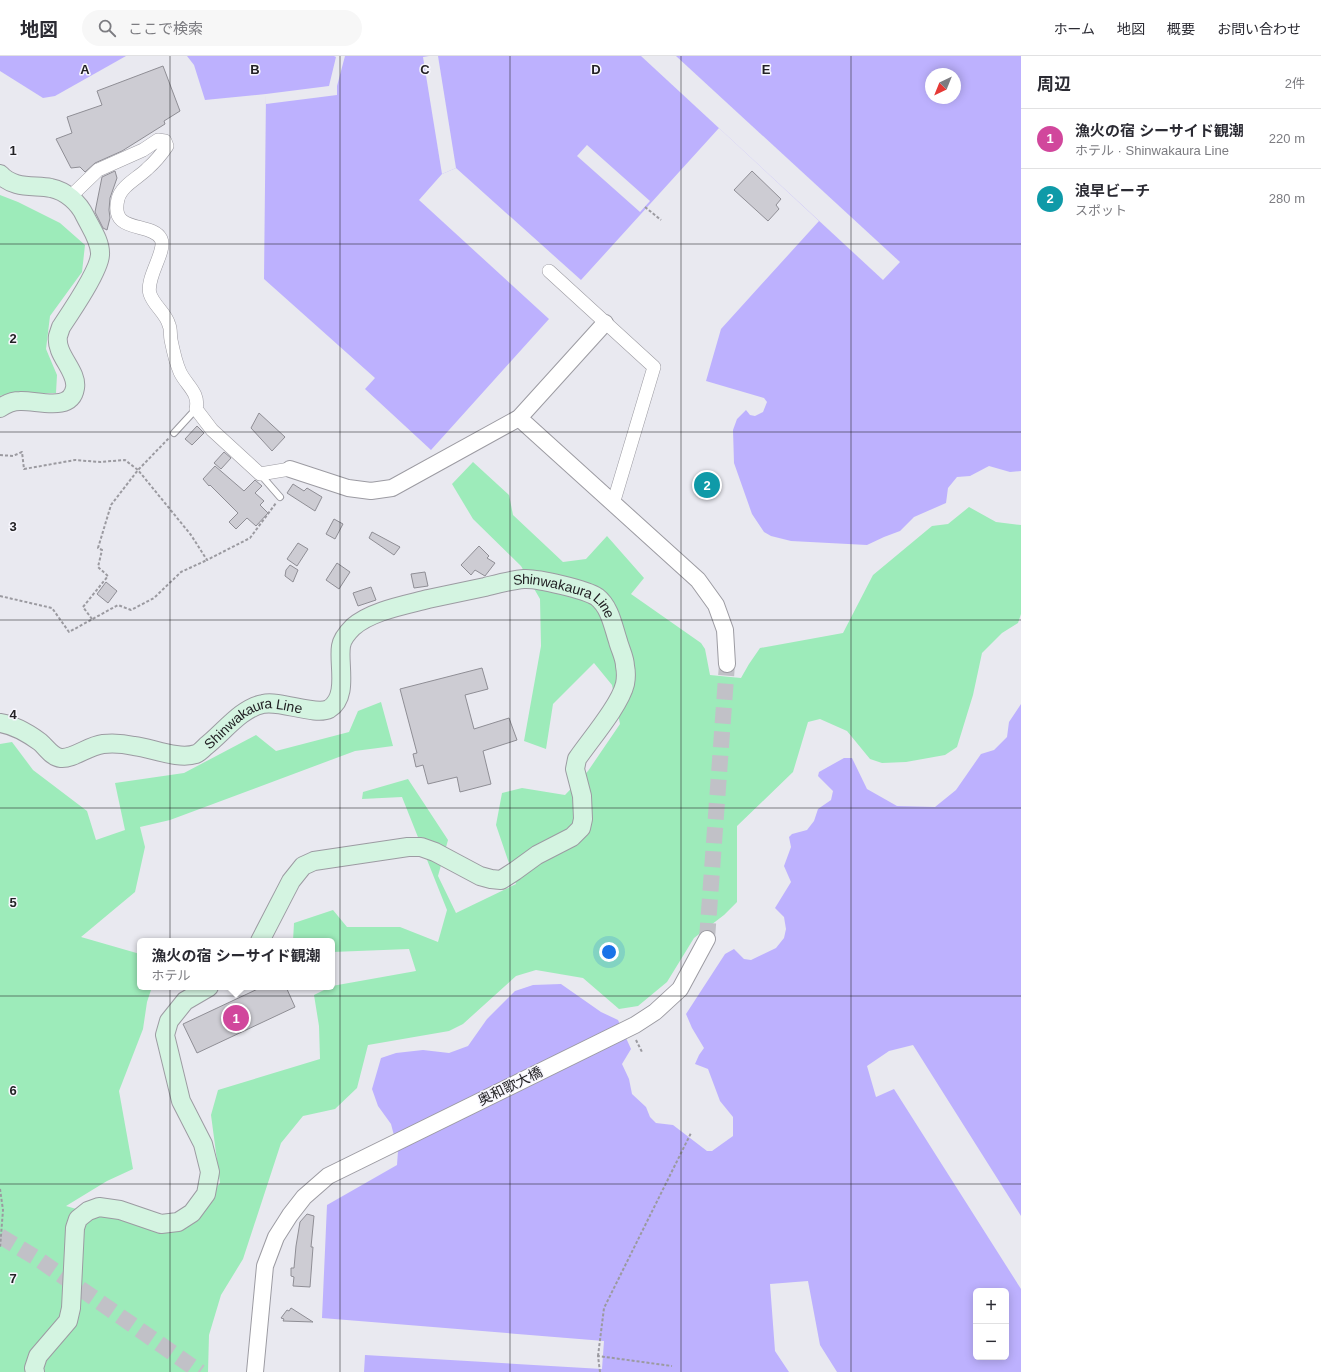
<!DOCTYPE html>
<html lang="ja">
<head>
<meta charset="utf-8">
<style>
  body { margin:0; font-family:Arial,"Noto Sans JP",sans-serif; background:#f7f7f7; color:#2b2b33 }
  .controls { position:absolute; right:12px; bottom:12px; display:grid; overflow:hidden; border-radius:6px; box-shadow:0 2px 10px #0003 }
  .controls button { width:36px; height:36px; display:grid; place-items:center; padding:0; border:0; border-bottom:1px solid #e1e1e2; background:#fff; color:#2b2b33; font:20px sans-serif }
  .compass { position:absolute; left:925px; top:12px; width:36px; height:36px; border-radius:50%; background:#fff; box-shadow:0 2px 10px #0003; rotate:223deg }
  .you { position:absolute; left:609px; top:896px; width:14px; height:14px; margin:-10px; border:3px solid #fff; border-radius:50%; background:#1a73e8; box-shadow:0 0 0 6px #1a73e833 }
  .badge { display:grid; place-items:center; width:26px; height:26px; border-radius:50%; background:#0e6b3f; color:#fff; font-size:13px; font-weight:700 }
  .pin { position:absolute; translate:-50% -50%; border:2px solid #fff; box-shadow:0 1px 4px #0006 }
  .popup { position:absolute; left:137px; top:882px; width:198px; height:52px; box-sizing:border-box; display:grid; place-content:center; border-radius:6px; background:#fff; filter:drop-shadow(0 1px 3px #0005); font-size:13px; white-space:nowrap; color:#7c7c81 }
  .popup b { font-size:15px; color:#2b2b33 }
  .popup::after { content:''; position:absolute; left:50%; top:100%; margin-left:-8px; border:8px solid transparent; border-top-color:#fff }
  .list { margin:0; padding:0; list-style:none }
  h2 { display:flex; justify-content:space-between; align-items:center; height:52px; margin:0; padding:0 16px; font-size:17px }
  h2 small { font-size:13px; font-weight:400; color:#7c7c81 }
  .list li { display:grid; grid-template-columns:26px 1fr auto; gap:12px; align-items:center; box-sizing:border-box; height:60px; padding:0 16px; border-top:1px solid #e1e1e2 }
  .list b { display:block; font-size:15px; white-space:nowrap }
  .list p { margin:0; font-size:13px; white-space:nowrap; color:#7c7c81 }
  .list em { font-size:13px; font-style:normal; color:#7c7c81 }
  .icon { flex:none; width:22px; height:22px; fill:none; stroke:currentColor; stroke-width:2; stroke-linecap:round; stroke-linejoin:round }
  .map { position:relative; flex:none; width:1021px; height:1316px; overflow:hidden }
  header { display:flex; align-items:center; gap:24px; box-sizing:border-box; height:56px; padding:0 20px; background:#fff; border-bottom:1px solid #e1e1e2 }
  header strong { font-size:19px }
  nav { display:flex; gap:22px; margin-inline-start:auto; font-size:14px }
  .search { width:280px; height:36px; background:#f7f7f7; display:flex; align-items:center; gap:10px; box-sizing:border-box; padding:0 14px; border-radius:22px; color:#7c7c81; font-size:15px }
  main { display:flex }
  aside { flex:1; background:#fff }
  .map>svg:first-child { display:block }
  .green { fill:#9debba }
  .water { fill:#bdb1fe; fill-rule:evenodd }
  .pier { fill:#e9e9f0 }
  .building { fill:#cdccd3; stroke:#8f8e95 }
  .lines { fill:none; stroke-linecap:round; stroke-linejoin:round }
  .tertiary-tunnel { stroke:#c1c1c7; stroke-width:16; stroke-dasharray:16 8; stroke-linecap:butt }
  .service-casing { stroke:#9c9ba2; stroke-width:8 }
  .minor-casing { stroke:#9c9ba2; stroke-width:14 }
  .tertiary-casing { stroke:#9c9ba2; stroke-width:18 }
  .secondary-casing { stroke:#9c9ba2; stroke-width:20 }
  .path { stroke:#9b9aa0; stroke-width:2; stroke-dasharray:3 2; stroke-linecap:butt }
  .service { stroke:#fff; stroke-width:6 }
  .minor { stroke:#fff; stroke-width:13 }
  .tertiary { stroke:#fff; stroke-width:16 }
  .secondary { stroke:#d4f4e1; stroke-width:18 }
  .grid { fill:none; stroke:#232225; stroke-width:1; stroke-opacity:0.55 }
  .labels { text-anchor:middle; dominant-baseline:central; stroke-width:3; stroke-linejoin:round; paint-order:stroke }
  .street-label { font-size:14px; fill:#232225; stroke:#f7f6fd }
  .grid-label { font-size:13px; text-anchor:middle; font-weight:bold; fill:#232225; stroke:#f7f6fd; stroke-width:3; stroke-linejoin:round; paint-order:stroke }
</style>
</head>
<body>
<header>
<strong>地図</strong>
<div class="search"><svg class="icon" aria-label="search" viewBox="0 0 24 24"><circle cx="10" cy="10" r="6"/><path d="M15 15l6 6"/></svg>ここで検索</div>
<nav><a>ホーム</a><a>地図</a><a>概要</a><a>お問い合わせ</a></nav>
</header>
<main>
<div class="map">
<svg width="1021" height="1316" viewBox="0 0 1021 1316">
  <rect width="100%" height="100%" fill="#e9e9f0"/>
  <g class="green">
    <polygon points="0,139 18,146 60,167 85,189 82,216 50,260 46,293 57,319 56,337 3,339 0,340"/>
    <polygon points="473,406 509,439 513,459 563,506 586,503 607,480 644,522 631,538 701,587 705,593 710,619 741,622 749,608 760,592 843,577 873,519 932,470 948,468 969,451 996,466 1021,469 1021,558 1018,567 1002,577 982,597 973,639 957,691 945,699 906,706 882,707 870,703 847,675 820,663 808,666 793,716 737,770 737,846 724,859 694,882 667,926 638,950 619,953 583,922 536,914 516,920 463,968 449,975 368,989 357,1032 335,1053 303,1060 281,1087 243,1203 221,1239 209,1279 208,1316 0,1316 0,688 12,686 33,714 87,755 96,784 125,774 115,727 184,717 256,679 276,695 349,676 358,655 381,646 393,690 355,695 170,764 140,771 145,791 135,836 81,881 140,898 140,931 152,931 147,946 143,973 119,1035 133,1113 107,1125 66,1150 104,1161 184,1170 220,1127 211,1059 218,1034 320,1003 319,970 314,939 332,930 416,915 409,893 332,896 332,885 293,885 294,867 333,854 347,871 400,871 438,886 447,854 402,741 362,743 363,736 408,723 448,784 438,820 456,857 516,828 496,769 502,737 522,732 565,739 588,715 620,668 612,629 594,607 553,648 546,693 524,685 541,590 540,543 521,510 473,463 452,428"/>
  </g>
  <g class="water">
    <polygon points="0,0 126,0 55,40 43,42 0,15"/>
    <path d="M187 0H1021V415L1010 416 989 410 970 420 957 421 948 432 946 447 914 461 900 475 884 481 867 489 791 485 771 480 764 476 752 458 734 407 733 374 737 363 746 354 750 359 755 360 763 356 767 346 764 342 706 325 721 273 819 165 719 72 581 224 456 112 442 118 419 144 549 263 431 394 365 333 375 322 264 223 266 38 205 44 194 9ZM931 18H955V42H931Z"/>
    <path d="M1021 648V1316H837L820 1289 808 1225 770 1228 775 1295 789 1316H364L365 1299 602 1313 604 1285 322 1262 327 1149 397 1109 398 1095 391 1068 378 1050 372 1033 381 1002 396 997 423 994 449 997 468 990 487 963 515 935 533 929 561 928 601 956 618 964 631 993 622 1008 629 1023 632 1038 646 1051 650 1061 656 1067 673 1069 707 1095H712L733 1080V1061L720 1045 708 1013 695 1008 699 999 704 992 692 972 686 958 725 898 734 893 744 903 751 904 776 892 784 882 786 873 784 861 775 852 791 826 784 810 791 791 789 781 792 778 807 774 814 765 818 753 831 744 833 735 818 720 819 716 844 702H852L867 733 897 750 935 751 956 734 981 698 994 694 1007 681 1009 666ZM976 1235H1006V1301H976Z"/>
  </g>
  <g class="pier">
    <polygon points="334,0 345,0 337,30 337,39 266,48 266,38 329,30 336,1"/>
    <polygon points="429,0 438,0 456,112 442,118 423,1"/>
    <polygon points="641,0 676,0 900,206 883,224"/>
    <polygon points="587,89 650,145 640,156 577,100"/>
    <polygon points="913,989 1021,1160 1021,1233 894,1033 876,1041 867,1010 889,995"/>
  </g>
  <g class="building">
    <polygon points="163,10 180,55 164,65 165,68 122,95 95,107 85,116 80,111 71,112 56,83 72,77 67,61 102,49 97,35"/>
    <polygon points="115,115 117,122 110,142 109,154 110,162 107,174 103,172 95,156 102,121"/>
    <polygon points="752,115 781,143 776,149 779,153 768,165 734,134"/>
    <polygon points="259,357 285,381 272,395 251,372"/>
    <polygon points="197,370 204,377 192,389 185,383"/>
    <polygon points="224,396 231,402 221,413 214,407"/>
    <polygon points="215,410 244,435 255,424 262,430 255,437 264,445 260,449 268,457 256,470 247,462 236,473 229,466 238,457 210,429 209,430 203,423"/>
    <polygon points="293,428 304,435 307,432 322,441 315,455 287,437"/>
    <polygon points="334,463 343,468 335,483 326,478"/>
    <polygon points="372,476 400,491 394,499 369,482"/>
    <polygon points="298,487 308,493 297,510 287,503"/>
    <polygon points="479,490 489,500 487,502 495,507 485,520 475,514 471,519 461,509"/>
    <polygon points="337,507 350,516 339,533 326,524"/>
    <polygon points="290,509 298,514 293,526 285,520 286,514"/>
    <polygon points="425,516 428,530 414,532 411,518"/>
    <polygon points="106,526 117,535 108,547 97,538"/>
    <polygon points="371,531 376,544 358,550 353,537"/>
    <polygon points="482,612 488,633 465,639 474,673 509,662 517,684 483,695 491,728 460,736 457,721 428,728 423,709 416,711 413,698 417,697 400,633"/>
    <polygon points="262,931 286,931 295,951 197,997 183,968"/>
    <polygon points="307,1158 314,1160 311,1191 313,1191 310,1231 293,1230 294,1221 291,1220 291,1212 294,1212 296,1190 300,1166"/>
    <polygon points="291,1252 313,1266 283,1265 284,1263 281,1262 287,1254 289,1255"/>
  </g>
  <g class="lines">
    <g class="tertiary-tunnel">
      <polyline points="707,883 727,608"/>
      <polyline points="0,1180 38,1203 200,1316"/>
    </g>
    <defs>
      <g id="service">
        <polyline points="174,377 196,353"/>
        <polyline points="260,418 280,441"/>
      </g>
      <g id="minor">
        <path d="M70 141 98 114 143 94 158 84 165 85 167 90C161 99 155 106 147 113 138 122 121 130 118 143 109 179 152 165 161 183 167 195 145 222 150 238 154 250 166 257 169 269 171 273 170 279 171 284 173 294 176 307 180 316 186 329 200 337 196 353L212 374 260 418 290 413"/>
        <polyline points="549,215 654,311 613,448"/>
      </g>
      <g id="tertiary">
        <polyline points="519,362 698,524 716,549 725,574 727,608"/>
        <polyline points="290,413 348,432 371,435 392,432 519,362 605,267"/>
        <polyline points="255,1316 265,1210 276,1181 290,1159 304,1141 328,1120 635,969 655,956 680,933 707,883"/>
      </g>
      <g id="secondary">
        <path d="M0 118C13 133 33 129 51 132 66 135 79 147 85 160 91 172 101 186 100 199 99 215 71 256 61 271 60 274 59 277 58 280 55 299 78 315 75 332 71 357 37 344 20 345 13 345 6 348 0 352"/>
        <path id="s1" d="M0 667C14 669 29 678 40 686 47 692 52 701 61 702 73 703 88 690 103 688 113 687 125 688 134 690 152 692 178 704 196 698 199 697 203 693 206 690 223 677 241 652 263 648 280 644 315 660 329 653 349 641 338 608 341 590 342 583 348 576 353 571 371 555 405 549 428 543 447 539 466 535 485 531 497 528 511 524 524 523 537 522 587 534 597 541 610 551 613 570 618 585 620 593 625 602 625 610 626 615 626 623 625 628 620 649 590 684 577 703L575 713 582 740 583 763 581 772 572 781 537 799 515 815 501 824 491 823 480 820 435 796 421 791H408L314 805 303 810 291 825 260 885"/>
        <polyline points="35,1316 34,1312 38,1300 68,1265 71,1252 75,1172 78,1163 88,1155 99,1151 120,1154 161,1168 178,1166 192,1157 206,1138 210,1116 203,1088 181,1045 165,979 169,965 185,945 209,931"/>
      </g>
    </defs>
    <use href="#service" class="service-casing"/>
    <use href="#minor" class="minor-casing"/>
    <use href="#tertiary" class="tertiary-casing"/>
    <use href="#secondary" class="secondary-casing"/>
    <g class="path">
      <polyline points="645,151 661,164"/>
      <polyline points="0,399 13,400 22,396 24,413 75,404 100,406 125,404 138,414 191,479 207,504 250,482 276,447"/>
      <polyline points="0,540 52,552 69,576 118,549 131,554 154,542 181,516 207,504"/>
      <polyline points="92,563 83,551 108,520 98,511 102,494 98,492 111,449 138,414 169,382"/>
      <polyline points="636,984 642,996"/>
      <polyline points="0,1133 3,1154 0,1192"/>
      <polyline points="598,1300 604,1252 691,1077"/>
      <polyline points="600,1316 598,1300 672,1310"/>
    </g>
    <use href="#service" class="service"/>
    <use href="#minor" class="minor"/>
    <use href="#tertiary" class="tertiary"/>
    <use href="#secondary" class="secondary"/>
  </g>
  <path class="grid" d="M170 0V1316M340 0V1316M510 0V1316M681 0V1316M851 0V1316M0 188H1021M0 376H1021M0 564H1021M0 752H1021M0 940H1021M0 1128H1021"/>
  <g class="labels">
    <g class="street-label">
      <text stroke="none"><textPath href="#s1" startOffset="675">Shinwakaura Line</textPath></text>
      <text stroke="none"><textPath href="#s1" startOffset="279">Shinwakaura Line</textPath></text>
      <text transform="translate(510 1030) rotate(-26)">奥和歌大橋</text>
    </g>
  </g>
  <g class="grid-label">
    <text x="85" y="18">A</text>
    <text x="255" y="18">B</text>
    <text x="425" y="18">C</text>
    <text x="596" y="18">D</text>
    <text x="766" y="18">E</text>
    <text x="13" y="99">1</text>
    <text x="13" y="287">2</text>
    <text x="13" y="475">3</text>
    <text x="13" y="663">4</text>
    <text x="13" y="851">5</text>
    <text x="13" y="1039">6</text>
    <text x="13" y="1227">7</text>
  </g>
</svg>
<div class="controls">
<button>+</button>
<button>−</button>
</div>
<svg class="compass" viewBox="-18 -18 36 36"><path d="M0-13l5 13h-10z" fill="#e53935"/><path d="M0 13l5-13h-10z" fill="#7c7c81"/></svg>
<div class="you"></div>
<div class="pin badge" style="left:236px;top:962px;background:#d1479c">1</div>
<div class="popup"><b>漁火の宿 シーサイド観潮</b>ホテル</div>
<div class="pin badge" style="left:707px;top:429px;background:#0f9aa8">2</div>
</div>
<aside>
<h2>周辺<small>2件</small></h2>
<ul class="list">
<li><span class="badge" style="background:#d1479c">1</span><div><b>漁火の宿 シーサイド観潮</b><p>ホテル · Shinwakaura Line</p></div><em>220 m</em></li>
<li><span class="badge" style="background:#0f9aa8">2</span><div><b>浪早ビーチ</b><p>スポット</p></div><em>280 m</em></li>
</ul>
</aside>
</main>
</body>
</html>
